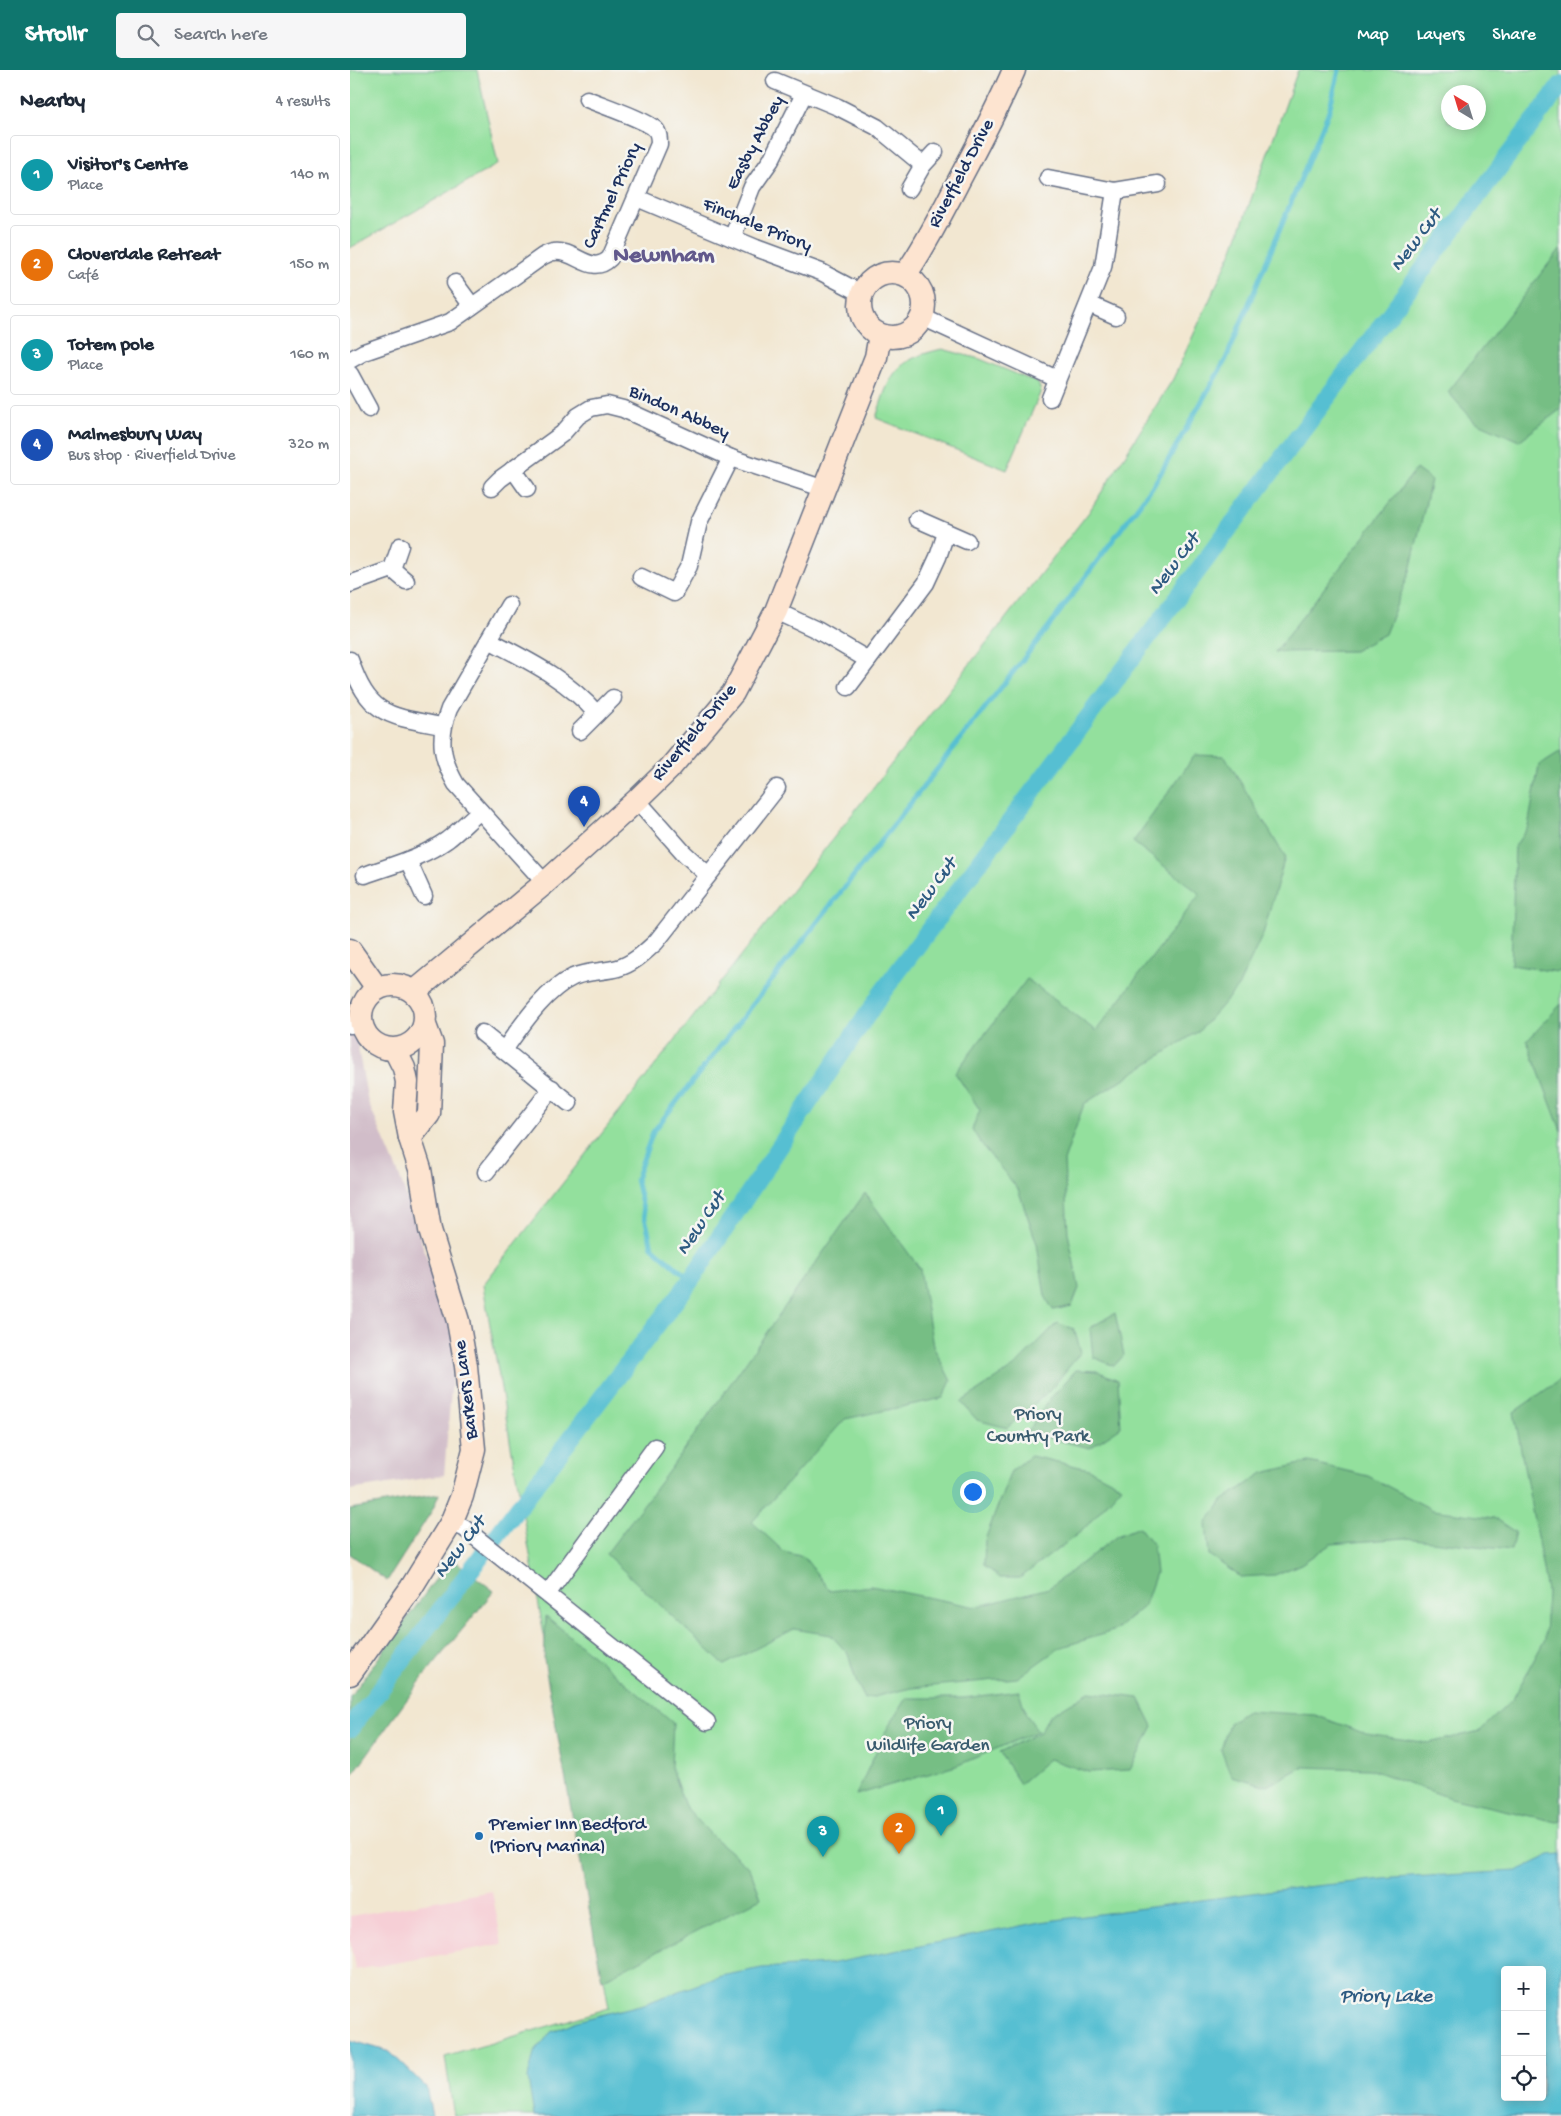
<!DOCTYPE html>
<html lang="en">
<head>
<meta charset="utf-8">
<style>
  body { margin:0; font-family:"Gochi Hand",sans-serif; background:#f6f6f7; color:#1f2937 }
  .controls { position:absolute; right:15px; bottom:15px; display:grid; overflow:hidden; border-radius:5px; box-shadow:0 2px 12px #0003 }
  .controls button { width:45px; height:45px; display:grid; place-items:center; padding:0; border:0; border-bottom:1px solid #e0e1e3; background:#fff; color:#1f2937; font:25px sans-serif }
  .compass { position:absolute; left:1091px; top:15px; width:45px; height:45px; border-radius:50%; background:#fff; box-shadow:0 2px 12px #0003; rotate:322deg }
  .you { position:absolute; left:622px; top:1421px; width:18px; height:18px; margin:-12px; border:4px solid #fff; border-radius:50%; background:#1a73e8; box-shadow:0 0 0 8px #1a73e833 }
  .badge { display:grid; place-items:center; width:32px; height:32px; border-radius:50%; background:#0f766e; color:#fff; font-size:16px; font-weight:700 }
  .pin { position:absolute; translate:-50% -41px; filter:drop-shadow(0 1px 2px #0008) }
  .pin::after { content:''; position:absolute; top:26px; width:18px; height:15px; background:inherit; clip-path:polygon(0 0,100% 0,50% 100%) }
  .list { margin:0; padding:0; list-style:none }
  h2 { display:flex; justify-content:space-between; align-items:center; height:65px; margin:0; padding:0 20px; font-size:21px }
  h2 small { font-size:16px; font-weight:400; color:#747a83 }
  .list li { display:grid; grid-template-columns:32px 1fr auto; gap:15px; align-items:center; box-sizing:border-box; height:80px; margin:0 10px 10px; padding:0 10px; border:1px solid #e0e1e3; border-radius:5px }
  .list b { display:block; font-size:19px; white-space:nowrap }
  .list p { margin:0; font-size:16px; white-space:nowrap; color:#747a83 }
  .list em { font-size:16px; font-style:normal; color:#747a83 }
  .icon { flex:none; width:28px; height:28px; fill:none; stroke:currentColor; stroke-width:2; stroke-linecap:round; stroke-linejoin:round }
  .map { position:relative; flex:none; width:1211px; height:2046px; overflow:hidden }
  header { display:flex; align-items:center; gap:30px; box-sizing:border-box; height:70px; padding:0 25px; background:#0f766e; color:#fff }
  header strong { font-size:24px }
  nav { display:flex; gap:28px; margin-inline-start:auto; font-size:18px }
  .search { width:350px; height:45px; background:#f6f6f7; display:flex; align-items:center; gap:12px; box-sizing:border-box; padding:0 18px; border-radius:5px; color:#747a83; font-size:19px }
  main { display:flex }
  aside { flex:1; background:#fff }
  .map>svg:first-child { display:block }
  .built { fill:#f6cfd6 }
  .industrial { fill:#d1bdc9 }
  .green { fill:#93e09d; stroke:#57887e; fill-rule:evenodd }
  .forest { fill:#76be84; stroke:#487671 }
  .water { fill:#56bfd2; stroke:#387798; fill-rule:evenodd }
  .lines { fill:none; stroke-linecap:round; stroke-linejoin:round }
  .stream { stroke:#56bfd2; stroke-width:5 }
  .canal { stroke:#56bfd2; stroke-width:18 }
  .street-casing { stroke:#666f86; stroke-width:19 }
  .secondary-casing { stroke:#666f86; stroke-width:25 }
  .street { stroke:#fff; stroke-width:16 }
  .secondary { stroke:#fde4d0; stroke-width:22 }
  .poi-dot { fill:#1f6fb2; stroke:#f6f6f2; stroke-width:2 }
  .labels { text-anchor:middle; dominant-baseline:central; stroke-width:5; stroke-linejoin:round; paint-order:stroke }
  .street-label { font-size:19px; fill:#1b2f5e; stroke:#f6f6f2 }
  .park-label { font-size:19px; fill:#395b6e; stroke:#f6f6f2 }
  .poi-label { font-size:19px; fill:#1b2f5e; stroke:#f6f6f2; text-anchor:start }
  .water-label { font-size:20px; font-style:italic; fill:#2d5a81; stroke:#f6f6f2 }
  .district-label { font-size:24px; font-weight:bold; fill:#62598c; stroke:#f6f6f2 }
</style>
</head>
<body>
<header>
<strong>Strollr</strong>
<div class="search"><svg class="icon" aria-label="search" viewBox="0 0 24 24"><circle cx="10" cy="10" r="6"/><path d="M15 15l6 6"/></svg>Search here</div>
<nav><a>Map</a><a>Layers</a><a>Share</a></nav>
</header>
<main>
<aside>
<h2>Nearby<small>4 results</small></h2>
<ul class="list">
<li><span class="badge" style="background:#0f9aa8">1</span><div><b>Visitor's Centre</b><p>Place</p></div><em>140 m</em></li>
<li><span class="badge" style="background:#e8710a">2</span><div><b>Cloverdale Retreat</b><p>Café</p></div><em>150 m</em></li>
<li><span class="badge" style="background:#0f9aa8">3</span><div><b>Totem pole</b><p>Place</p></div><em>160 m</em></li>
<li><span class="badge" style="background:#1a4fb4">4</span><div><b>Malmesbury Way</b><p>Bus stop · Riverfield Drive</p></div><em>320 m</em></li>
</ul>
</aside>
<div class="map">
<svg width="1211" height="2046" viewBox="0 0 1211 2046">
  <rect width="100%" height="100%" fill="#f6f6f2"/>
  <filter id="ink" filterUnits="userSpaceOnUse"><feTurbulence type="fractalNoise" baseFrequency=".02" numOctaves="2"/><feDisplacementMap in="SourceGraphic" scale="10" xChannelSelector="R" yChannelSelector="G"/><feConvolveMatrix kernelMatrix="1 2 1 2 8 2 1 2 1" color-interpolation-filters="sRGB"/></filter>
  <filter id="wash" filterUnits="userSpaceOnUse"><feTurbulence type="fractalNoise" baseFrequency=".0096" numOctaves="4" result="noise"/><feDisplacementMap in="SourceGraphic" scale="20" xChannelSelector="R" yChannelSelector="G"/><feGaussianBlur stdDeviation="1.12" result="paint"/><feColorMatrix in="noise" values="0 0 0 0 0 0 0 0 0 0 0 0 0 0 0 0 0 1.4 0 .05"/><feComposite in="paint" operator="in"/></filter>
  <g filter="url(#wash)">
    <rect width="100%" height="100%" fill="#f2e7d1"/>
    <polygon class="built" points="142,1821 152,1874 5,1900 0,1870 0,1846"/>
    <polygon class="industrial" points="0,935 18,1032 49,1105 105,1272 94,1405 0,1420"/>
    <g class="green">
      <polygon points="0,0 127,0 148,94 0,178"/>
      <path d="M948 0H1211V2046H104L95 1987 259 1938 133 1215 739 442 823 309 883 179ZM1098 22H1128V52H1098ZM1155 1900H1192V2027H1155Z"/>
      <path d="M592 279 630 289 688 313 691 321 657 400 526 348C540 304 544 290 592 279Z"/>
    </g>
    <g class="forest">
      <polygon points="1211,178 1211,339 1169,371 1124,351 1098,322"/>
      <polygon points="1066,399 1081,410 1060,501 1035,564 1004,581 925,582"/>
      <polygon points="1211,681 1211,901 1207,902 1161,895 1165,776 1178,757 1189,695"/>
      <polygon points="845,685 875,686 935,787 913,864 888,917 849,961 734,1034 714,1091 718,1163 729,1218 722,1236 703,1240 695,1226 687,1174 668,1119 631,1074 622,1059 630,1040 605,1003 677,909 746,961 850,824 783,772"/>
      <polygon points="1211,934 1211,1061 1177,971"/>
      <polygon points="515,1123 570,1199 583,1276 601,1311 593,1328 495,1349 402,1452 434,1482 454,1487 480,1521 521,1516 626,1537 699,1518 767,1466 789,1457 803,1475 806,1503 795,1535 766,1560 709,1578 667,1608 561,1618 515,1629 506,1611 498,1584 481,1565 444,1559 374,1595 256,1484 321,1398"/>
      <polygon points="765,1243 774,1285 764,1296 743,1287 740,1258"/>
      <polygon points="707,1253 724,1259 731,1282 700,1320 657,1358 627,1350 611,1332 664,1297"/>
      <polygon points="726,1300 747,1301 768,1310 771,1357 740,1378 677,1363 699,1330"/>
      <polygon points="1211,1309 1211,1751 1207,1752 1100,1728 1019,1699 952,1697 917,1716 881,1706 871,1680 879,1653 897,1641 965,1645 1016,1664 1079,1673 1130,1661 1163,1629 1195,1569 1197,1521 1164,1342"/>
      <polygon points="681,1386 739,1399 772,1416 733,1460 670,1508 650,1508 634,1495 635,1470 661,1401"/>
      <polygon points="959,1392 1018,1406 1083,1440 1144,1448 1165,1462 1161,1480 1055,1468 981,1474 951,1494 925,1505 891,1507 859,1485 856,1454 872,1431 913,1403"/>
      <polygon points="89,1424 83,1439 37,1511 0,1484 0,1439"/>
      <polygon points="101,1488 144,1521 74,1606 0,1708 0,1627"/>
      <polygon points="196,1546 323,1653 321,1698 335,1736 364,1768 400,1798 411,1828 252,1910 194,1590"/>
      <polygon points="669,1621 676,1644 688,1661 606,1696 506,1725 534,1664 556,1628 614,1628"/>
      <polygon points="739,1622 789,1628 803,1656 780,1700 738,1702 699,1689 670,1714 649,1682 690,1662 699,1646"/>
    </g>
    <g class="water">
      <path d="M1211 1784V2046H184L178 2008 184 1983 201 1962 227 1951 294 1934 371 1906 412 1898 479 1894 691 1852 917 1821 1043 1808 1167 1801 1200 1785ZM1155 1900H1192V2027H1155Z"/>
      <polygon points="0,1970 40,1982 76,2017 82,2046 0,2046"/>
    </g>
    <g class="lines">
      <polyline class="stream" points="341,1210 302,1177 286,1109 303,1062 700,555 805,413 876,289 979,41 989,0"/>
      <polyline class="canal" points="0,1659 341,1210 531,924 1211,15"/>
    </g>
  </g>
  <g filter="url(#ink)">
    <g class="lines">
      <defs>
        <g id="street">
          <polyline points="425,11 488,37 527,57 573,95"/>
          <polyline points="698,108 765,121 808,114"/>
          <polyline points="559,119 573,95 585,82"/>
          <polyline points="287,128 406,178 471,202 511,223"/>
          <polyline points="382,168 402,117 421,90 454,24"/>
          <polyline points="105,213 122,236"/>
          <polyline points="739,234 766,246"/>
          <polyline points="572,247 707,309"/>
          <path d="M0 290 14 282 100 252 193 186C196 185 200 182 204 182 225 179 241 207 260 188L309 74C309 69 309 63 305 59 296 50 251 35 237 29"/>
          <polyline points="0,304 19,339"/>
          <polyline points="700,328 753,197 765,121"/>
          <polyline points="163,399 177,419"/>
          <polyline points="142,417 150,409 212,364 228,346 241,338 257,335 273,339 381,388 475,419"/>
          <polyline points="567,449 617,471"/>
          <polyline points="42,499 56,511"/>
          <polyline points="291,507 324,523 339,496 349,452 381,388"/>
          <polyline points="0,514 42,499 50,476"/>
          <path d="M159 535 99 639C88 668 91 688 106 714L195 813"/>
          <polyline points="426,541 467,560 518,590"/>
          <path d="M139 570C179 591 217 609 247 644"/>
          <path d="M0 590C19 646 38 646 92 656"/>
          <polyline points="498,617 576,513 588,487 596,463"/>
          <polyline points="230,661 263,628"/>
          <polyline points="287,730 334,783 358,805"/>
          <polyline points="58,790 74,826"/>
          <path d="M15 805C43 795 73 787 97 770 109 761 119 750 130 741"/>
          <polyline points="0,955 10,950"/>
          <polyline points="132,963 219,1033"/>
          <path d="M154 980C172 955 195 920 223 907 237 901 253 902 268 898 283 894 295 882 306 872L427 718"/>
          <polyline points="136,1102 202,1018"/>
          <polyline points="101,1453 114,1458 357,1652"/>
          <polyline points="198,1523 305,1377"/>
        </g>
        <g id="secondary">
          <circle cx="542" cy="235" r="32"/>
          <path d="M555 205C575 177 590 146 606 116 626 78 647 40 664 0"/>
          <polyline points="0,880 27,918"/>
          <circle cx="43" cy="947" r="32"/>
          <polyline points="64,922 195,813 287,730 319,699 383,623 426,541 526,287 530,265"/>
          <polyline points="60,1068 79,1044 82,974 75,955"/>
          <polyline points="0,1604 61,1518 101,1453 112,1426 124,1379 116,1296 108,1251 80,1160 70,1099 60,1068 55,1042 57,1012 54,998 45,980"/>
        </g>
      </defs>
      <use href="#street" class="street-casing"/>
      <use href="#secondary" class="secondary-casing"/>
      <use href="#street" class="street"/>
      <use href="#secondary" class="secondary"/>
    </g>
  </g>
  <circle class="poi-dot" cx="129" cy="1766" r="5"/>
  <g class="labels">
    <g class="street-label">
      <text transform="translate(406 73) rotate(-62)">Easby Abbey</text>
      <text transform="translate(612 104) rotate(-62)">Riverfield Drive</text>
      <text transform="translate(263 126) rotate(-65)">Cartmel Priory</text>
      <text transform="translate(407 156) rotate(22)">Finchale Priory</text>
      <text transform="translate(329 343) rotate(24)">Bindon Abbey</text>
      <text transform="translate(345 663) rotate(-50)">Riverfield Drive</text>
      <text transform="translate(117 1320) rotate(-97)">Barkers Lane</text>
    </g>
    <g class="park-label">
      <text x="688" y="1345">Priory<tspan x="688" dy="22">Country Park</tspan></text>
      <text x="578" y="1654">Priory<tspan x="578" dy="22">Wildlife Garden</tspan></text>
    </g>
    <g class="poi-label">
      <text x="139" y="1755">Premier Inn Bedford<tspan x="139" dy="22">(Priory Marina)</tspan></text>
    </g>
    <g class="water-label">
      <text transform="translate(1067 171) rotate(-53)">New Cut</text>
      <text transform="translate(825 495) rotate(-53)">New Cut</text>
      <text transform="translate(582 820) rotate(-53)">New Cut</text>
      <text transform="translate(352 1154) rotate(-56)">New Cut</text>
      <text transform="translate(111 1478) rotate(-53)">New Cut</text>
      <text x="1036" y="1927">Priory Lake</text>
    </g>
    <g class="district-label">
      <text x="314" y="186">Newnham</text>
    </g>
  </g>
</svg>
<div class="controls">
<button>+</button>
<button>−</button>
<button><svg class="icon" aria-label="locate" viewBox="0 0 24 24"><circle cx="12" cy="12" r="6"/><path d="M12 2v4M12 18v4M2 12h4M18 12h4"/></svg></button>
</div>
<svg class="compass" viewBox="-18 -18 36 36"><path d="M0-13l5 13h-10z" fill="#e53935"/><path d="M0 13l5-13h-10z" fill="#747a83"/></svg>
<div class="you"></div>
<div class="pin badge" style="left:591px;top:1766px;background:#0f9aa8">1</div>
<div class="pin badge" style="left:549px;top:1784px;background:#e8710a">2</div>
<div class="pin badge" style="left:473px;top:1787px;background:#0f9aa8">3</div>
<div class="pin badge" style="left:234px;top:757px;background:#1a4fb4">4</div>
</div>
</main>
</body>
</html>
